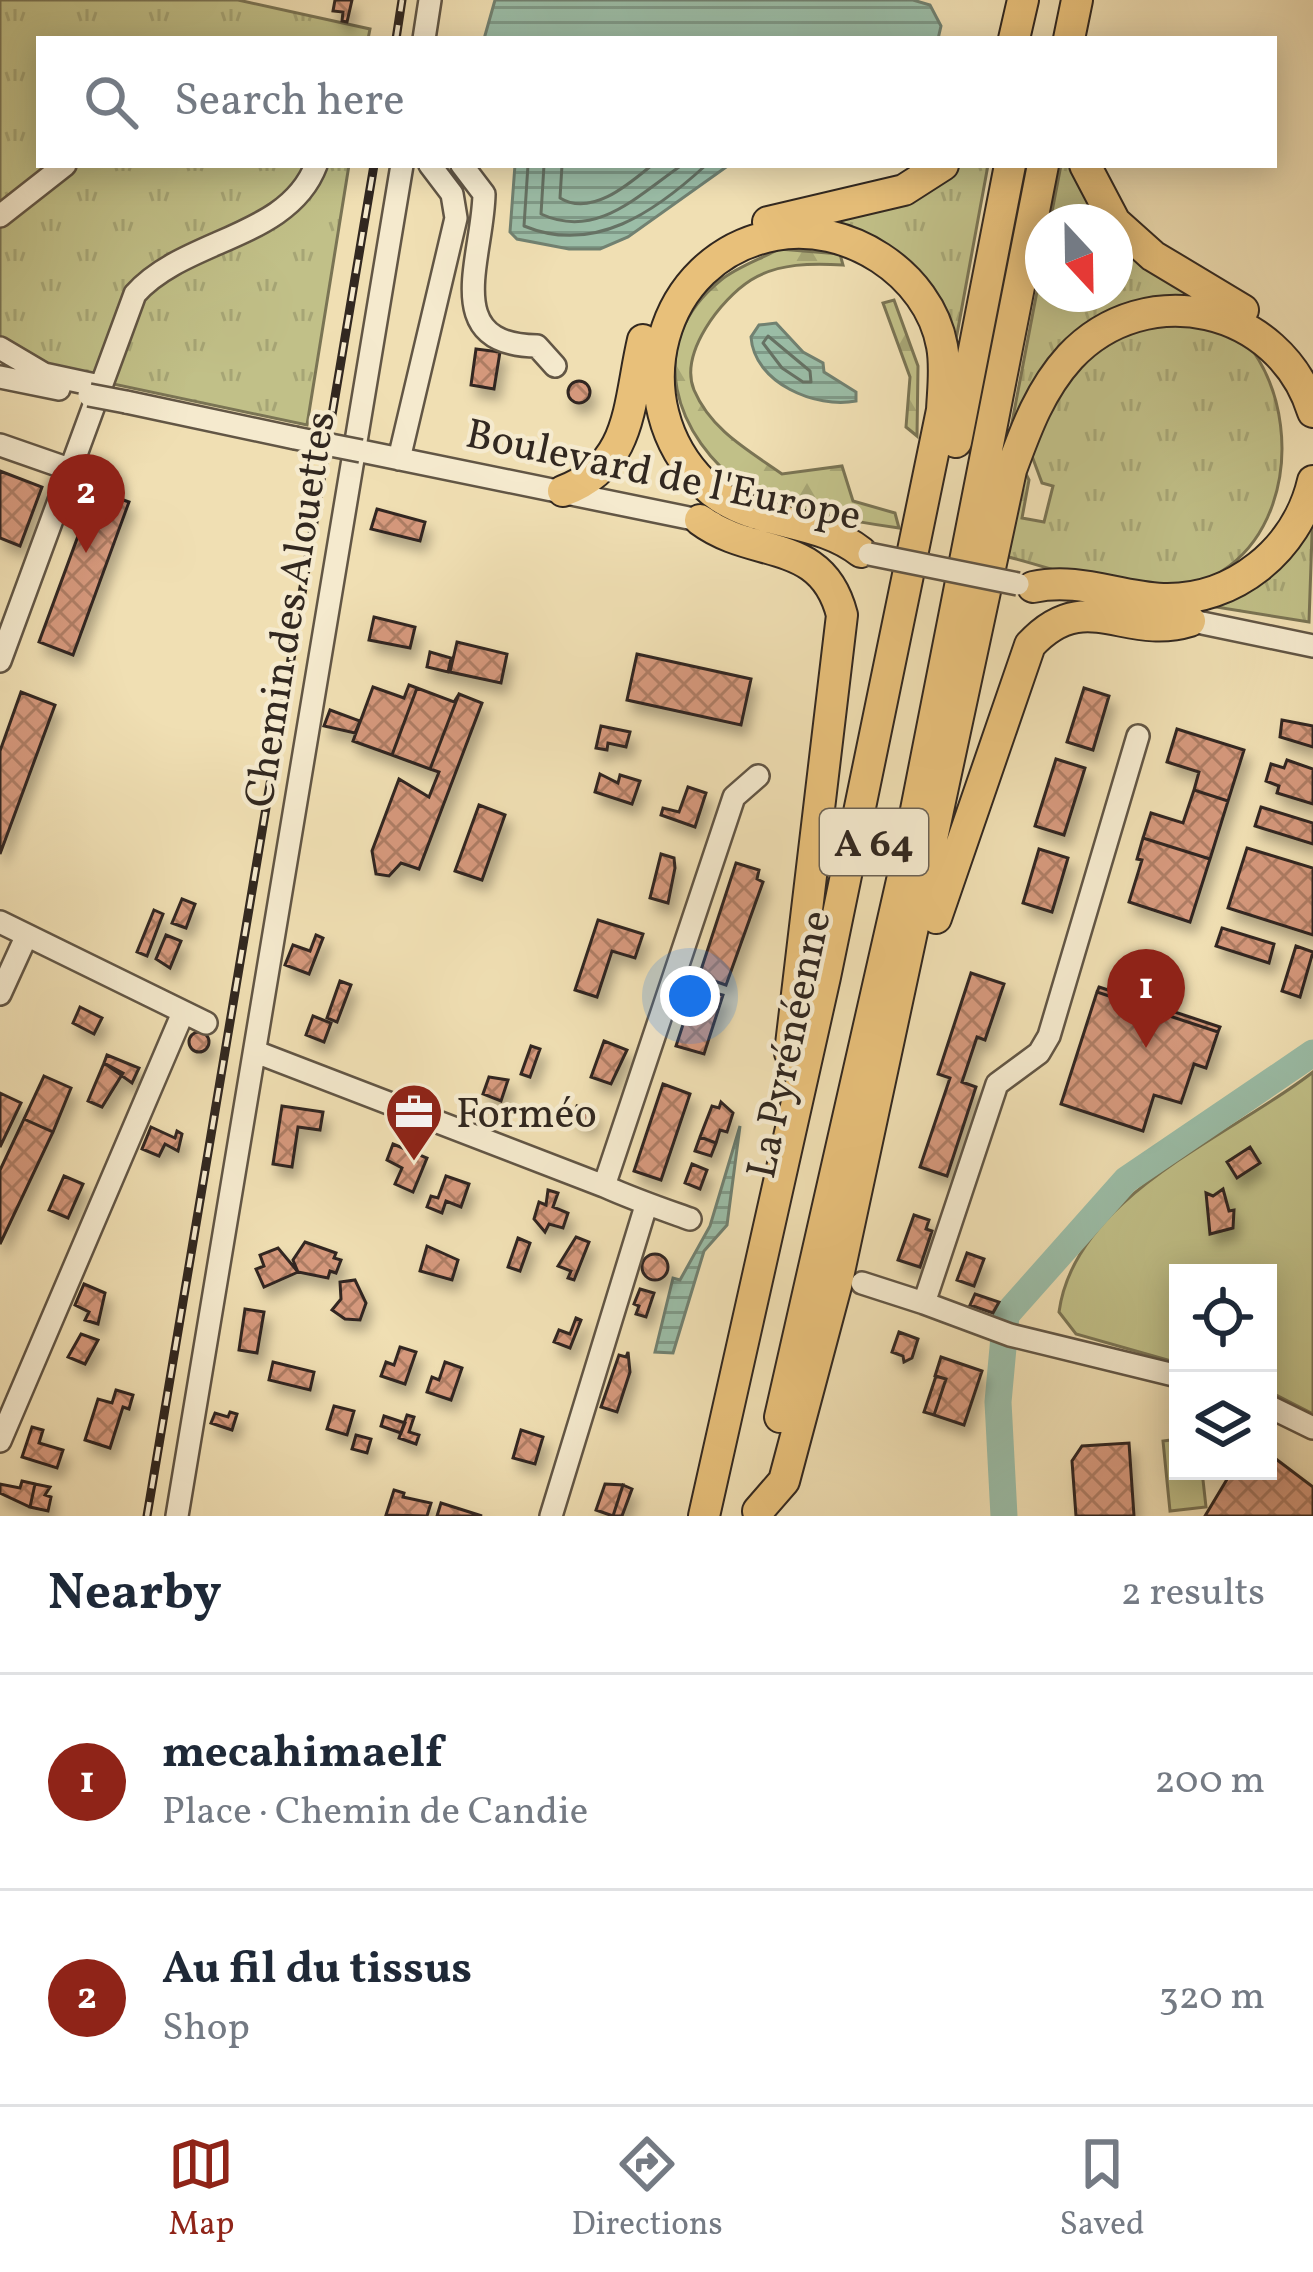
<!DOCTYPE html>
<meta charset="utf-8">
<style>
:root{--surface:#fff;--page:#f2f2f3;--text:#1f2937;--muted:#747a83;--line:#e0e1e3;--accent:#8f2418}
body{margin:0;font-family:Vollkorn,serif;background:var(--page);color:var(--text)}
.controls{position:absolute;right:36px;bottom:36px;display:grid;overflow:hidden;border-radius:0px;box-shadow:0 6px 30px #0003}
.controls button{width:108px;height:108px;display:grid;place-items:center;padding:0;border:0;border-bottom:3px solid var(--line);background:var(--surface);color:var(--text);font:60px sans-serif}
.compass{position:absolute;left:1025px;top:204px;width:108px;height:108px;border-radius:50%;background:var(--surface);box-shadow:0 6px 30px #0003;rotate:158deg}
.you{position:absolute;left:690px;top:996px;width:42px;height:42px;margin:-30px;border:9px solid #fff;border-radius:50%;background:#1a73e8;box-shadow:0 0 0 18px #1a73e833}
.badge{display:grid;place-items:center;width:78px;height:78px;border-radius:50%;background:var(--accent);color:#fff;font-size:39px;font-weight:700}
.pin{position:absolute;translate:-50% -99px;filter:drop-shadow(0 3px 6px #0008)}
.pin::after{content:'';position:absolute;top:63px;width:42px;height:36px;background:inherit;clip-path:polygon(0 0,100% 0,50% 100%)}
.list{margin:0;padding:0;list-style:none}
h2{display:flex;justify-content:space-between;align-items:center;height:156px;margin:0;padding:0 48px;font-size:51px}
h2 small{font-size:39px;font-weight:400;color:var(--muted)}
.list li{display:grid;grid-template-columns:78px 1fr auto;gap:36px;align-items:center;box-sizing:border-box;height:216px;padding:0 48px;border-top:3px solid var(--line)}
.list b{display:block;font-size:45px;white-space:nowrap}
.list p{margin:0;font-size:39px;white-space:nowrap;color:var(--muted)}
.list em{font-size:39px;font-style:normal;color:var(--muted)}
.icon{flex:none;width:66px;height:66px;fill:none;stroke:currentColor;stroke-width:2;stroke-linecap:round;stroke-linejoin:round}
.map{position:relative;flex:none;width:1313px;height:1516px;overflow:hidden}
.search{position:absolute;background:var(--surface);box-shadow:0 6px 30px #0003;left:36px;right:36px;top:36px;height:132px;display:flex;align-items:center;gap:30px;box-sizing:border-box;padding:0 42px;border-radius:0px;color:var(--muted);font-size:45px}
.sheet{height:588px;background:var(--surface)}
nav{display:flex;justify-content:space-around;align-items:center;box-sizing:border-box;height:168px;border-top:3px solid var(--line);background:var(--surface);font-size:33px;color:var(--muted)}
nav a{display:grid;justify-items:center;gap:6px}
nav .on{color:var(--accent)}
.map>svg:first-child{display:block}
.grass{fill:url(#grass-tufts);stroke:#7a7454;stroke-width:3}
.forest{fill:url(#forest-firs);stroke:#7a7454;stroke-width:3}
.park{fill:#c1c088;stroke:#7a7454;stroke-width:3}
.water{fill:url(#water-rules);stroke:#718171;stroke-width:3}
.lines{fill:none;stroke-linecap:round;stroke-linejoin:round}
.shore{stroke:#667264;stroke-width:3}
.river{stroke:#9bbda7;stroke-width:27}
.building{fill:url(#building-cross-hatch);stroke:#322820;stroke-width:3;filter:url(#shadow)}
.minor-casing{stroke:#625645;stroke-width:26}
.highway-casing{stroke:#322820;stroke-width:34}
.minor{stroke:#f5eace;stroke-width:21}
.highway{stroke:#e8c07a;stroke-width:30}
.rail-casing{stroke:#322820;stroke-width:9}
.rail{stroke:#f5eace;stroke-width:4.5;stroke-dasharray:14;stroke-linecap:butt}
.minor-bridge-casing{stroke:#625645;stroke-width:26;stroke-linecap:butt}
.minor-bridge{stroke:#f5eace;stroke-width:21}
.labels{text-anchor:middle;stroke-width:9;stroke-linejoin:round;paint-order:stroke}
.shield{fill:#f5eace;stroke:#6c6254;stroke-width:3}
.shield-label{font-size:39px;font-weight:bold;fill:#322820}
.street-label{font-size:42px;fill:#322820;stroke:#f5eace}
.poi-label{font-size:42px;fill:#322820;stroke:#f5eace;text-anchor:start}
</style>
<div class="map">
<svg width="1313" height="1516" viewBox="0 0 1313 1516">
<defs>
<pattern id="grass-tufts" width="24" height="20" patternUnits="userSpaceOnUse" patternTransform="scale(3)"><rect width="24" height="20" fill="#c1c088"/><path d="M3 7l-1-3M5 7V3M7 7l1-3M15 17l-1-3M17 17v-4M19 17l1-3" fill="none" stroke="#a6a575"/></pattern>
<pattern id="forest-firs" width="22" height="20" patternUnits="userSpaceOnUse" patternTransform="scale(3)"><rect width="22" height="20" fill="#c1c088"/><path d="M5 1l3.5 6h-7zM16 11l3.5 6h-7z" fill="#a6a575"/></pattern>
<pattern id="water-rules" width="6" height="5" patternUnits="userSpaceOnUse" patternTransform="scale(3)"><rect width="6" height="5" fill="#9bbda7"/><path d="M0 2.5h6" fill="none" stroke="#7f9a88"/></pattern>
<pattern id="building-cross-hatch" width="8" height="8" patternUnits="userSpaceOnUse" patternTransform="scale(3)"><rect width="8" height="8" fill="#d5987b"/><path d="M0 0l8 8M0 8l8-8" fill="none" stroke="#ad7c64"/></pattern>
<filter id="shadow"><feDropShadow dx="5.5" dy="10" stdDeviation="6" flood-color="#0004"/></filter>
</defs>
<rect width="100%" height="100%" fill="#f0dfb3"/>
<filter id="stains"><feTurbulence type="fractalNoise" baseFrequency=".00167" numOctaves="4"/><feColorMatrix values="0 0 0 0 .2 0 0 0 0 .09 0 0 0 0 .02 0 0 0 .5 -.17"/></filter>
<radialGradient id="worn" r=".72"><stop offset=".6" stop-color="#630" stop-opacity="0"/><stop offset="1" stop-color="#630" stop-opacity=".3"/></radialGradient>
<path class="grass" d="M 0,0 L 238,0 L 370,29 L 368,39 L 39,39 L 39,165 L 349,165 L 307,425 L 0,360 Z
M 956,165 L 988,165 L 951,367 L 912,279 L 781,226 Z
M 1061,165 L 1077,165 L 1105,222 L 1050,222 Z
M 1115,234 L 1215,301 L 1142,303 L 1010,433 L 1043,260 L 1043,294 L 1115,294 Z
M 1141,325 C 1164,325 1194,319 1215,325 C 1228,328 1242,343 1253,351 C 1313,438 1280,592 1151,590 C 1100,589 1046,565 1000,555 L 1023,468 L 1029,480 L 1022,518 L 1044,522 L 1053,486 L 1042,483 L 1029,448 L 1077,364 Z
M 1313,506 L 1309,622 L 1210,606 Z"/>
<path class="forest" d="M 779,249 L 840,254 L 843,265 C 813,263 778,263 751,280 C 721,299 679,353 694,390 C 711,430 748,450 782,474 L 842,466 L 853,501 L 895,513 L 899,528 C 863,523 775,509 747,489 C 674,438 642,343 721,280 C 737,267 761,259 779,249 Z
M 894,300 L 918,366 L 917,436 L 906,427 L 910,377 L 883,303 Z"/>
<path class="park" d="M 1313,1072 L 1313,1414 L 1268,1391 L 1268,1273 L 1178,1273 L 1178,1363 L 1076,1334 L 1059,1312 C 1075,1195 1230,1137 1313,1072 Z
M 1178,1439 L 1178,1471 L 1202,1471 L 1206,1507 L 1170,1511 L 1163,1441 Z"/>
<path class="water" d="M 495,0 L 913,0 L 930,5 L 941,26 L 938,39 L 484,39 Z
M 515,165 L 729,165 L 628,237 L 600,249 L 569,249 L 517,239 L 510,232 Z
M 776,323 L 803,352 L 823,363 L 824,372 L 856,392 L 856,401 C 816,409 754,383 751,337 L 759,325 Z
M 740,1126 L 727,1225 L 704,1251 L 673,1353 L 655,1352 L 673,1278 L 680,1280 L 710,1226 Z"/>
<g class="lines">
<path class="shore" d="M 528,165 L 524,226 C 594,255 655,212 706,165
M 544,165 L 541,214 C 597,240 638,195 682,165
M 562,165 L 560,198 C 591,217 628,185 652,165
M 768,336 L 810,371 L 811,382 L 803,382 L 782,368 L 763,343 Z"/>
<path class="river" d="M 1004,1516 L 998,1402 L 1006,1315 L 1126,1180 L 1313,1053"/>
</g>
<path class="building" d="M 335,0 L 352,0 L 347,22 L 342,21 L 343,12 L 333,11 Z
M 476,349 L 500,352 L 494,389 L 471,385 Z
M568 392a11 11 0 1 1 22 0a11 11 0 1 1-22 0Z
M 0,471 L 42,487 L 20,546 L 0,538 Z
M 95,490 L 129,502 L 73,655 L 39,642 Z
M 377,509 L 425,522 L 420,541 L 371,529 Z
M 374,617 L 415,627 L 410,648 L 369,640 Z
M 457,642 L 507,654 L 501,683 L 450,672 Z
M 430,652 L 451,658 L 448,672 L 427,667 Z
M 637,654 L 751,679 L 741,725 L 627,700 Z
M 409,685 L 417,688 L 392,755 L 353,741 L 373,687 L 404,698 Z
M 417,688 L 454,702 L 459,694 L 430,769 L 392,755 Z
M 1084,688 L 1109,696 L 1093,750 L 1067,742 Z
M 21,692 L 55,705 L 0,854 L 0,751 Z
M 459,694 L 482,703 L 419,869 L 401,863 L 389,876 L 376,874 L 372,851 L 399,779 L 429,797 L 439,772 L 430,769 Z
M 330,710 L 360,721 L 355,733 L 324,726 Z
M 1282,720 L 1313,726 L 1313,747 L 1280,737 Z
M 601,726 L 630,732 L 626,747 L 608,743 L 607,750 L 596,748 Z
M 1177,729 L 1244,750 L 1228,801 L 1194,790 L 1199,772 L 1167,762 Z
M 1056,759 L 1085,768 L 1064,835 L 1035,826 Z
M 1287,760 L 1313,769 L 1313,804 L 1277,793 L 1279,786 L 1266,781 L 1271,764 L 1284,768 Z
M 600,774 L 618,783 L 620,775 L 640,781 L 632,804 L 595,792 Z
M 688,787 L 706,793 L 695,827 L 661,815 L 663,808 L 679,812 Z
M 1194,790 L 1228,801 L 1210,859 L 1143,838 L 1151,813 L 1183,823 Z
M 479,805 L 505,815 L 482,880 L 455,871 Z
M 1261,807 L 1313,823 L 1313,844 L 1255,826 Z
M 1143,838 L 1210,859 L 1190,922 L 1129,902 L 1142,860 L 1137,859 Z
M 1247,848 L 1313,868 L 1313,935 L 1228,908 Z
M 1039,849 L 1068,858 L 1052,912 L 1023,903 Z
M 661,854 L 674,858 L 675,868 L 668,903 L 650,898 Z
M 736,863 L 759,870 L 757,879 L 763,882 L 726,985 L 699,976 Z
M 182,899 L 195,904 L 186,928 L 172,923 Z
M 154,910 L 163,914 L 147,956 L 137,952 Z
M 598,920 L 643,934 L 635,958 L 612,951 L 597,997 L 575,990 Z
M 1222,928 L 1274,944 L 1269,963 L 1216,946 Z
M 166,935 L 181,941 L 170,968 L 156,959 Z
M 316,935 L 323,938 L 309,974 L 285,965 L 293,945 L 310,951 Z
M 1296,946 L 1313,952 L 1300,997 L 1282,991 Z
M 971,973 L 1004,984 L 985,1040 L 977,1037 L 962,1082 L 976,1087 L 947,1176 L 920,1167 L 950,1078 L 938,1074 Z
M 340,981 L 351,985 L 337,1022 L 327,1018 Z
M 1099,987 L 1220,1027 L 1218,1032 L 1097,992 Z
M 695,988 L 723,995 L 704,1054 L 676,1046 Z
M 1097,992 L 1218,1032 L 1206,1068 L 1194,1064 L 1181,1103 L 1154,1095 L 1143,1131 L 1061,1104 Z
M 80,1007 L 102,1018 L 94,1034 L 73,1023 Z
M 313,1016 L 331,1023 L 324,1042 L 306,1035 Z
M189 1042a10 10 0 1 1 20 0a10 10 0 1 1-20 0Z
M 604,1041 L 627,1050 L 611,1084 L 591,1077 Z
M 531,1046 L 540,1049 L 530,1077 L 521,1074 Z
M 107,1055 L 139,1068 L 132,1083 L 104,1063 Z
M 104,1063 L 123,1073 L 102,1107 L 88,1101 Z
M 44,1076 L 71,1088 L 53,1132 L 24,1119 Z
M 489,1077 L 508,1080 L 501,1101 L 483,1094 Z
M 663,1084 L 690,1094 L 661,1180 L 634,1171 Z
M 0,1093 L 21,1103 L 0,1147 Z
M 721,1102 L 733,1113 L 727,1132 L 720,1130 L 716,1143 L 700,1137 L 712,1106 L 719,1108 Z
M 282,1106 L 323,1112 L 320,1130 L 298,1127 L 292,1167 L 273,1164 Z
M 577,1106 L 595,1113 L 590,1125 L 573,1118 Z
M 24,1119 L 53,1132 L 0,1244 L 0,1170 Z
M 151,1127 L 175,1138 L 177,1131 L 182,1134 L 178,1151 L 165,1144 L 159,1156 L 142,1149 Z
M 700,1137 L 716,1143 L 711,1156 L 695,1151 Z
M 393,1144 L 427,1158 L 413,1192 L 395,1184 L 402,1168 L 387,1160 Z
M 1250,1147 L 1260,1163 L 1237,1178 L 1227,1162 Z
M 692,1164 L 707,1170 L 700,1189 L 685,1183 Z
M 64,1176 L 83,1184 L 68,1218 L 49,1210 Z
M 446,1176 L 469,1184 L 461,1207 L 446,1201 L 442,1213 L 427,1207 L 431,1196 L 438,1198 Z
M 1223,1189 L 1229,1211 L 1234,1210 L 1233,1228 L 1210,1234 L 1206,1193 L 1213,1196 Z
M 548,1190 L 558,1193 L 553,1207 L 568,1213 L 563,1228 L 549,1224 L 545,1232 L 534,1219 L 539,1202 L 546,1205 Z
M 914,1215 L 929,1220 L 926,1229 L 932,1231 L 920,1267 L 898,1260 Z
M 576,1237 L 589,1242 L 574,1280 L 568,1278 L 571,1271 L 558,1266 Z
M 518,1238 L 530,1243 L 520,1271 L 508,1267 Z
M 305,1242 L 336,1253 L 334,1258 L 341,1260 L 336,1273 L 330,1271 L 328,1278 L 298,1272 L 293,1260 Z
M 427,1246 L 458,1260 L 452,1280 L 420,1271 Z
M 278,1248 L 298,1272 L 264,1287 L 256,1269 L 264,1266 L 260,1255 Z
M 967,1253 L 984,1259 L 974,1286 L 957,1280 Z
M642 1267a13 13 0 1 1 26 0a13 13 0 1 1-26 0Z
M 355,1280 L 366,1303 L 360,1320 L 345,1319 L 332,1310 L 341,1299 L 340,1282 Z
M 84,1284 L 105,1293 L 98,1324 L 85,1320 L 89,1312 L 75,1305 Z
M 640,1289 L 654,1293 L 646,1317 L 636,1314 L 639,1306 L 634,1304 Z
M 975,1294 L 999,1302 L 993,1313 L 970,1305 Z
M 245,1309 L 264,1312 L 257,1353 L 239,1350 Z
M 576,1318 L 581,1320 L 570,1348 L 554,1342 L 559,1330 L 570,1334 Z
M 899,1332 L 918,1339 L 912,1358 L 904,1362 L 903,1356 L 892,1352 Z
M 81,1334 L 98,1340 L 85,1364 L 68,1357 Z
M 400,1347 L 416,1352 L 405,1384 L 381,1376 L 386,1362 L 394,1365 Z
M 628,1352 L 630,1372 L 617,1412 L 601,1407 L 619,1355 L 626,1357 Z
M 941,1357 L 982,1371 L 964,1425 L 934,1415 L 946,1379 L 935,1376 Z
M 273,1362 L 314,1372 L 310,1390 L 269,1380 Z
M 445,1362 L 462,1368 L 451,1400 L 427,1392 L 432,1377 L 439,1380 Z
M 936,1376 L 946,1379 L 934,1415 L 924,1412 Z
M 116,1390 L 133,1395 L 129,1409 L 123,1407 L 110,1448 L 85,1440 L 98,1399 L 112,1403 Z
M 334,1406 L 354,1411 L 347,1435 L 327,1429 Z
M 230,1412 L 237,1414 L 232,1430 L 211,1423 L 215,1413 L 228,1417 Z
M 407,1415 L 414,1417 L 409,1432 L 419,1435 L 416,1444 L 399,1438 Z
M 384,1416 L 405,1423 L 401,1433 L 381,1426 Z
M 32,1427 L 43,1430 L 39,1443 L 63,1450 L 57,1468 L 22,1457 Z
M 521,1430 L 543,1437 L 535,1464 L 513,1458 Z
M 356,1435 L 371,1439 L 367,1453 L 352,1449 Z
M 1129,1443 L 1134,1516 L 1076,1516 L 1072,1461 L 1082,1446 Z
M 1268,1453 L 1313,1487 L 1313,1516 L 1205,1516 L 1232,1471 L 1268,1471 Z
M 22,1481 L 35,1484 L 30,1507 L 0,1493 L 0,1484 L 20,1488 Z
M 35,1484 L 50,1487 L 45,1495 L 51,1497 L 48,1511 L 30,1507 Z
M 605,1484 L 623,1485 L 613,1516 L 596,1510 Z
M 623,1485 L 632,1489 L 622,1516 L 613,1516 Z
M 394,1490 L 404,1493 L 403,1497 L 431,1503 L 427,1516 L 386,1515 Z
M 441,1503 L 482,1516 L 437,1516 Z"/>
<g class="lines">
<g class="minor-casing">
<path id="minor" d="M 424,39 L 430,0
M 462,165 L 484,194 C 483,258 439,345 537,346 L 555,366
M 0,216 L 65,165
M 0,348 L 44,374 L 95,385
M 0,377 L 59,389
M 126,402 L 295,438
M 0,445 L 69,469
M 361,451 L 713,523
M 399,459 L 456,218 L 452,194 L 430,165
M 1178,618 L 1313,646
M 0,661 L 135,294 C 185,238 288,239 316,165
M 1138,736 L 1049,1036 L 1039,1053 L 997,1084 L 924,1303 L 1010,1335 L 1178,1376
M 0,922 L 206,1023
M 0,994 L 26,937
M 256,1052 L 604,1186 C 635,1200 659,1208 690,1219
M 604,1186 L 734,797 L 758,776
M 862,1283 L 924,1303
M 1268,1406 L 1313,1428
M 0,1441 L 182,1015
M 177,1516 L 402,165
M 551,1516 L 645,1209"/>
</g>
<g class="highway-casing">
<path id="highway" d="M 1014,39 L 1023,0
M 1069,39 L 1077,0
M 1085,165 L 1115,222
M 768,222 L 904,190 L 943,165
M 1115,222 L 1153,256 L 1243,310
M 956,442 L 1010,165
M 563,491 C 633,465 628,404 643,340
M 700,520 C 754,560 822,536 842,615 L 790,1053
M 1033,587 C 1079,577 1117,597 1163,599 C 1234,601 1297,550 1313,481
M 936,918 L 1030,645 C 1085,585 1125,641 1190,621
M 780,1417 L 903,876 L 1043,165
M 758,1511 L 784,1481 L 836,1286 L 1011,470 C 1026,429 1040,390 1070,357 C 1146,276 1280,306 1313,412
M 704,1516 L 825,977 L 942,410 C 943,389 946,367 942,346 C 929,273 846,221 775,235 C 657,257 621,403 704,484 C 749,528 814,515 861,552"/>
</g>
<use href="#minor" class="minor"/>
<use href="#highway" class="highway"/>
<g class="rail-casing">
<path id="rail" d="M 396,39 L 402,0
M 147,1516 L 374,165"/>
</g>
<use href="#rail" class="rail"/>
<g class="minor-bridge-casing">
<path id="minor-bridge" d="M 89,395 L 126,402
M 295,438 L 361,451
M 869,554 L 1018,584"/>
</g>
<use href="#minor-bridge" class="minor-bridge"/>
</g>
<defs>
<g id="office-pin" transform="scale(3)"><path d="M0 17L-7.5 6A9.5 9.5 0 1 1 7.5 6Z" fill="#8f2418" stroke="#f5eace"/><path d="M-6-3h4V-5.5h4V-3h4V5H-6ZM-1-4.5V-3h2v-1.5ZM-6 0V1H6V0Z" fill="#fff"/></g>
</defs>
<g fill-rule="evenodd">
<use href="#office-pin" x="414" y="1112"/>
</g>
<g class="labels">
<rect class="shield" x="820" y="809" width="108" height="66" rx="9"/>
<g class="shield-label">
<text x="874" y="856">A 64</text>
</g>
<g class="street-label">
<text transform="translate(664 473) rotate(12)" y="15">Boulevard de l'Europe</text>
<text transform="translate(288 609) rotate(-81)" y="15">Chemin des Alouettes</text>
<text transform="translate(787 1044) rotate(-78)" y="15">La Pyrénéenne</text>
</g>
<g class="poi-label">
<text x="456" y="1127">Forméo</text>
</g>
</g>
<rect width="100%" height="100%" filter="url(#stains)"/>
<rect width="100%" height="100%" fill="url(#worn)"/>
</svg>
<div class="controls">
<button><svg class="icon" aria-label="locate" viewBox="0 0 24 24"><circle cx="12" cy="12" r="6"/><path d="M12 2v4M12 18v4M2 12h4M18 12h4"/></svg></button>
<button><svg class="icon" aria-label="layers" viewBox="0 0 24 24"><path d="M12 4l9 5-9 5-9-5zM3 14l9 5 9-5"/></svg></button>
</div>
<svg class="compass" viewBox="-18 -18 36 36"><path d="M0-13l5 13h-10z" fill="#e53935"/><path d="M0 13l5-13h-10z" fill="#747a83"/></svg>
<div class="you"></div>
<div class="pin badge" style="left:1146px;top:1048px">1</div>
<div class="pin badge" style="left:86px;top:553px">2</div>
<div class="search"><svg class="icon" aria-label="search" viewBox="0 0 24 24"><circle cx="10" cy="10" r="6"/><path d="M15 15l6 6"/></svg>Search here</div>
</div>
<section class="sheet">
<h2>Nearby<small>2 results</small></h2>
<ul class="list">
<li><span class="badge">1</span><div><b>mecahimaelf</b><p>Place · Chemin de Candie</p></div><em>200 m</em></li>
<li><span class="badge">2</span><div><b>Au fil du tissus</b><p>Shop</p></div><em>320 m</em></li>
</ul>
</section>
<nav>
<a class="on"><svg class="icon" aria-label="map" viewBox="0 0 24 24"><path d="M3 6l6-2 6 2 6-2v14l-6 2-6-2-6 2zM9 4v14M15 6v14"/></svg>Map</a>
<a><svg class="icon" aria-label="directions" viewBox="0 0 24 24"><path d="M12 3l9 9-9 9-9-9zM9 14v-3h6M13 9l2 2-2 2"/></svg>Directions</a>
<a><svg class="icon" aria-label="saved" viewBox="0 0 24 24"><path d="M7 4h10v16l-5-4-5 4z"/></svg>Saved</a>
</nav>
